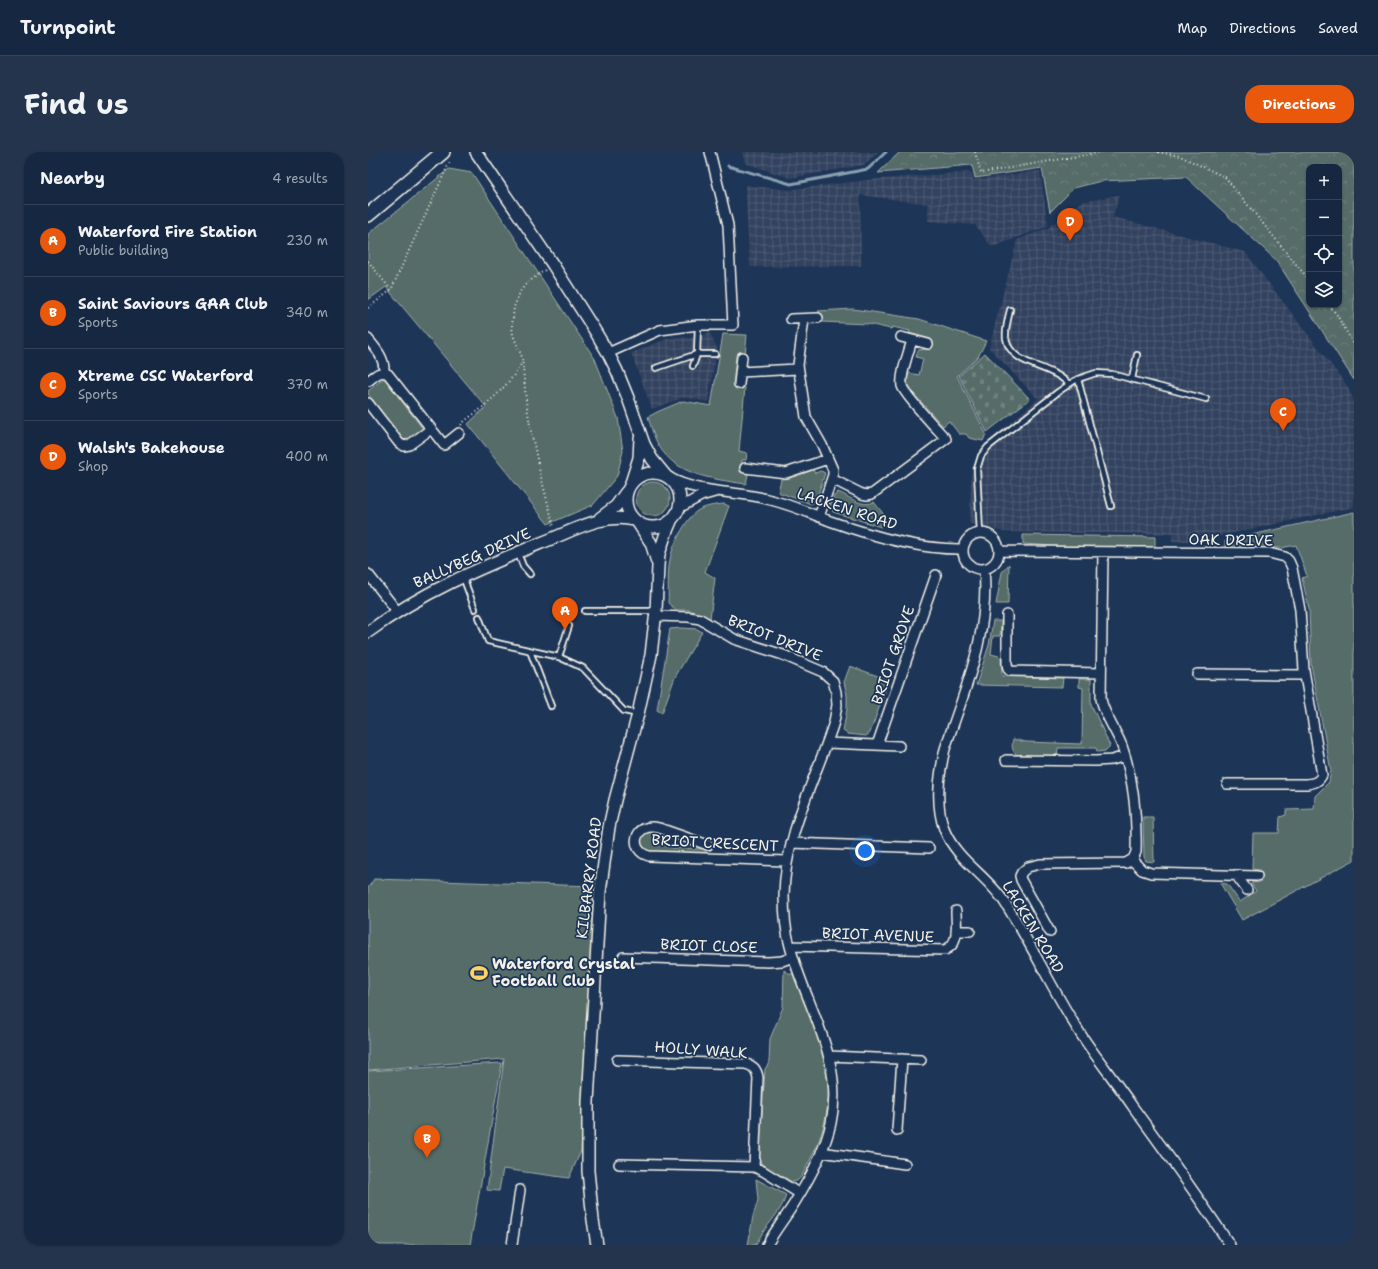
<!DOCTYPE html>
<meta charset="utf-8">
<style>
:root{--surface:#162841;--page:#23344c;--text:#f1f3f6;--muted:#9ea6b1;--line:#35445a;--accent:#ea580c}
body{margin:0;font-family:"Shantell Sans",sans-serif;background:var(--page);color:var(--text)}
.controls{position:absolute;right:12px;top:12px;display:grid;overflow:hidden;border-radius:8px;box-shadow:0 1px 3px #0004}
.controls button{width:36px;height:36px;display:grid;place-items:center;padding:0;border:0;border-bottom:1px solid var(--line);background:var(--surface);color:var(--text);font:20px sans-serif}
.you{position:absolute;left:497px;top:699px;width:14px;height:14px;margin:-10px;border:3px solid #fff;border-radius:50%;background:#1a73e8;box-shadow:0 0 0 6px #1a73e833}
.badge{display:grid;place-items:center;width:26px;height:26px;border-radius:50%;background:var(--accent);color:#fff;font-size:13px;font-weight:700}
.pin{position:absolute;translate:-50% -33px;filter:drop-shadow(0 1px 2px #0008)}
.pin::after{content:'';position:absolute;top:21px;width:14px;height:12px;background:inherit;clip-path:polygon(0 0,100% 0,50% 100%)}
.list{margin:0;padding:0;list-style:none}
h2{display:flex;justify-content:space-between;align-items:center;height:52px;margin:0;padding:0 16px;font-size:17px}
h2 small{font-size:13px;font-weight:400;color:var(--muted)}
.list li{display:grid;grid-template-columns:26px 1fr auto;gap:12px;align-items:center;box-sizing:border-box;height:72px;padding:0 16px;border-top:1px solid var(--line)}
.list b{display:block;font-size:15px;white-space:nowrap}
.list p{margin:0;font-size:13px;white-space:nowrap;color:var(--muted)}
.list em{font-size:13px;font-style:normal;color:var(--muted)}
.icon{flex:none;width:22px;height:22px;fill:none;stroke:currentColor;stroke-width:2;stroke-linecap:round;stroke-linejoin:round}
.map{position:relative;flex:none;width:986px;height:1093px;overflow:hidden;border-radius:16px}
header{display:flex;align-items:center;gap:24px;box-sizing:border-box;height:56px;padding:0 20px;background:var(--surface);border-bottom:1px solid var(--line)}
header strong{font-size:19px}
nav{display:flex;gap:22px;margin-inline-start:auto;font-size:14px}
.intro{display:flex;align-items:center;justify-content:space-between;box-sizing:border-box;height:96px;padding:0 24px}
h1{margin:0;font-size:28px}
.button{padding:10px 18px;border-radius:16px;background:var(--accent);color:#fff;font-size:14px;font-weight:700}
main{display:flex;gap:24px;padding:0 24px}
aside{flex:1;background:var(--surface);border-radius:16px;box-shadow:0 1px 3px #0004}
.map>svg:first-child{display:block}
.industrial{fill:url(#industrial-grid)}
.grass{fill:#556c68;stroke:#a4aea8}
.cemetery{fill:url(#cemetery-stones);stroke:#a4aea8}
.park{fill:url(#park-crowns);stroke:#a4aea8;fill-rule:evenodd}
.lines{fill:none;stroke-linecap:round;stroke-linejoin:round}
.stream{stroke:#8ba1b1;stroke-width:3}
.service-casing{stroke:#f4f1e8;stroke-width:8}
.minor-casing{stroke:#f4f1e8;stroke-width:12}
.tertiary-casing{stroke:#f4f1e8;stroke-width:14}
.secondary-casing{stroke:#f4f1e8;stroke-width:16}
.path{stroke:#f4f1e8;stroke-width:2;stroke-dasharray:1 3;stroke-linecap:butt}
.service{stroke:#1d3557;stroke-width:4.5}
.minor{stroke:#1d3557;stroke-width:9}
.tertiary{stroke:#1d3557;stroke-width:11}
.secondary{stroke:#1d3557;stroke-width:13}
.labels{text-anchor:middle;stroke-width:3.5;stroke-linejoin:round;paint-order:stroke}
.street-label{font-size:15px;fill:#f4f1e8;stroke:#1d3557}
.poi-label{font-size:15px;font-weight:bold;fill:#f4f1e8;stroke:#1d3557;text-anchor:start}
</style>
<header>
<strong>Turnpoint</strong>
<nav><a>Map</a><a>Directions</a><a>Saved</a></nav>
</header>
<div class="intro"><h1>Find us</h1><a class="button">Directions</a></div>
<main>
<aside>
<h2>Nearby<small>4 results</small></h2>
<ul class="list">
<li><span class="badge">A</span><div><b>Waterford Fire Station</b><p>Public building</p></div><em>230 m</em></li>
<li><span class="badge">B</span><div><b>Saint Saviours GAA Club</b><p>Sports</p></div><em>340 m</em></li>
<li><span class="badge">C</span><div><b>Xtreme CSC Waterford</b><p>Sports</p></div><em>370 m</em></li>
<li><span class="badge">D</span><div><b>Walsh's Bakehouse</b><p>Shop</p></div><em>400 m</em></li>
</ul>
</aside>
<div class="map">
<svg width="986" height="1093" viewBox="0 0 986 1093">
<defs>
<pattern id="industrial-grid" width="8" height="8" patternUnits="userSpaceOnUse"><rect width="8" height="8" fill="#32425e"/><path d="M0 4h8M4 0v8" fill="none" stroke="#505e75"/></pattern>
<pattern id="cemetery-stones" width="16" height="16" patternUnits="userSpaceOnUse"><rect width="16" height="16" fill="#556c68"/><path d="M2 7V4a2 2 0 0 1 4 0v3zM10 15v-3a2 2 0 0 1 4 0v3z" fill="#6e817e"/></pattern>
<pattern id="park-crowns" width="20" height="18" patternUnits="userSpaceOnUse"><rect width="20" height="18" fill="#556c68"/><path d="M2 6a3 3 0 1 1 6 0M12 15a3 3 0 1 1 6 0" fill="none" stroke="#6e817e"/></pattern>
</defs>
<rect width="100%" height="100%" fill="#1d3557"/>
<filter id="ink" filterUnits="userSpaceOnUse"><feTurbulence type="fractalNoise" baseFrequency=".025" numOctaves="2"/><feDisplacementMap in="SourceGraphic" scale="8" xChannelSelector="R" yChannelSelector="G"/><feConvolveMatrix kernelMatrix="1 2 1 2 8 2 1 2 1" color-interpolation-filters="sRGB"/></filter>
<g filter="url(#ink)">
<path class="industrial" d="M 374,0 L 510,0 L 496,13 L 422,26 L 377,11 Z
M 672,19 L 680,74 L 624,95 L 607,73 L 560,69 L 560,52 L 492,43 L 493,114 L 382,115 L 377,33 L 420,38 L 499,28 L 603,20 L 605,28 Z
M 751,43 L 745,65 L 877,100 L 980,235 L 986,249 L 986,355 L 832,388 L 804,390 L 804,382 L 636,380 L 601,371 L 604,316 L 619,291 L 670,247 L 621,196 L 649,88 L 680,76 L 713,50 Z
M 342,180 L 349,197 L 340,250 L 316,245 L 284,257 L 263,201 L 304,185 L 329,186 Z"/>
<path class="grass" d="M 81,17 L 104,21 L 227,207 L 250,266 L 255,299 L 249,324 L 225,353 L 180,372 L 100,272 L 118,255 L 18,135 L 0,148 L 0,82 Z
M 485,157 L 551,167 L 618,189 L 610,205 L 589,224 L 618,282 L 615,289 L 601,286 L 598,282 L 591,282 L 581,269 L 575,274 L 543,239 C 539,233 538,228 541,221 L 551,223 L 555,207 L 548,205 L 550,198 L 560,197 L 563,187 L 541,181 L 542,179 L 525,175 L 523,177 L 500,172 L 453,170 L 453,162 L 450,159 Z
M 355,182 L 379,183 L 377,203 L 368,203 L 365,233 L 377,235 L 371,299 L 379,301 L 378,308 L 374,308 L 372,320 L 380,322 L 378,332 C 346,327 309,324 291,294 C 286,286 283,275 280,265 L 289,260 L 315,249 L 343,254 Z
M 16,226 L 55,277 L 38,291 L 0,242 L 0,239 Z
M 445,318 L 447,321 L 453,319 L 457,321 L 448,349 L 443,352 L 410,340 L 413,327 L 422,326 Z
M268 347a17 17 0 1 1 34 0a17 17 0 1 1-34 0Z
M 470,340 C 481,344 493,356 506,350 L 517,364 L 513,375 L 465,360 L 462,354 L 466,344 Z
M 356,352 L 361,354 L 337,420 L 347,426 L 342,467 L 321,458 L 308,458 L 300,451 C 301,437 299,422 302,408 C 304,394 318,367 329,359 C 337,354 347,353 356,352 Z
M 986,360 L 986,708 L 874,768 L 852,731 L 859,732 L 872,750 L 888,739 L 883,731 L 892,730 L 892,718 L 884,717 L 885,681 L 911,681 L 912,665 L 918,663 L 918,658 L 946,657 L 947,644 L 961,630 L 963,619 L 943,512 L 941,457 L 934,426 L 939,424 L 928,393 L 913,396 L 857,396 L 857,389 Z
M 655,383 L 787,385 L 787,395 L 702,395 L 655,392 Z
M 641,412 L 640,452 L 628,452 L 634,420 Z
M 625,469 L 633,469 L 632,484 L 625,484 L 623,502 L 631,504 L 633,507 L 634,524 L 695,526 L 694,535 L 608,533 L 621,493 Z
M 314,476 L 329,477 L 334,480 L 307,525 L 294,561 L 289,558 L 302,477 Z
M 482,514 L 521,528 L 502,581 L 498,584 L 480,582 L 475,579 L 479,557 L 479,543 L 476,530 Z
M 711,527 L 723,527 L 723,552 L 742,594 L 737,599 L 729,600 L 728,596 L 690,596 L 689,605 L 649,603 C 643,598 644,594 645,587 L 658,590 L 714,592 L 715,536 L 711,535 Z
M 775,665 L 785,665 L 786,710 L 778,709 L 776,705 Z
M 283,679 L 296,683 L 294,689 L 305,696 L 337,697 L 338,700 L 336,702 L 279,699 C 269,692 272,681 283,679 Z
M 6,727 L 226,734 L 213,999 L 201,1026 L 135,1017 L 131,1039 L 119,1038 L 136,907 L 0,918 L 0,736 Z
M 416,818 L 422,822 L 425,822 C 441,862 468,920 458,963 C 454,986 444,1005 433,1025 L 429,1029 L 424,1030 L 394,1013 L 392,1009 L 391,1004 L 397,917 L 401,911 L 402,887 L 415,855 Z
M 134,911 L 102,1093 L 0,1093 L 0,919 Z
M 388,1027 L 418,1043 C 414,1061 395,1075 388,1093 L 380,1093 L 385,1064 L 390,1048 Z"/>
<path class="cemetery" d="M 617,201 L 662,247 L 619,280 L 591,224 Z"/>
<path class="park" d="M 532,0 L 986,0 L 986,228 L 908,108 L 818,25 L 733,29 L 706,36 L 682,60 L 674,16 L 607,26 L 604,13 L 510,21 ZM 941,15 L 971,15 L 971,153 L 941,153 Z"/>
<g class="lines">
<path class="stream" d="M 360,14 L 423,32 L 500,17 L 518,0"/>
<g class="service-casing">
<path id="service" d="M 642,158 C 640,167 637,177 638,186 C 641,208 667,212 683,220 C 690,223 696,227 701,232
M 325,214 L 329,202 L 330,173
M 288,216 L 329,202 L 347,202
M 710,227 L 743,354
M 764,227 L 769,203
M 612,382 L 609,317 L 613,304 L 620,295 L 690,240 L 706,229 L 716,225 L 728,221 L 744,222 L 838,247
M 150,401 L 155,414 L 162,422
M 95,425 L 107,457
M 217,459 L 288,459
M 111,465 L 120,489 L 191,505 L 215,516 L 256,559 L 270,562
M 162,499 L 183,554
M 191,505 L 201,474"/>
</g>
<g class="minor-casing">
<path id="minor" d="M 423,167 L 450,166
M 436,167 L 430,213 L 438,265 L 454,293 L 465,318 L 465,323 L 451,365
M 533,185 L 560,192
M 0,187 C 8,197 17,206 16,220
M 240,201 L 292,178 L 330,173 L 365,173 L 360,73 L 342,0
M 372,220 L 430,217
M 0,229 C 6,225 12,217 20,222 L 76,293 L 91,281
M 371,232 L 374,205
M 0,251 L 31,291 L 36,294 L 41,293 L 63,277
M 377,316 L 418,321 L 460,307
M 302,326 C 328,341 369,339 399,347 C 421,352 442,361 462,369 C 501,383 554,398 595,397
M 464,327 L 494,342 L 499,343 L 504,342 L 578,287 C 569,277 537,244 534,234 C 532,222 541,200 544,188
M 311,356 L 333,344 L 347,340
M595 399a18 18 0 1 1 36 0a18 18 0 1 1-36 0Z
M 631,399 L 901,401 L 917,405 L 921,409 L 924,416 L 932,458 L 936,518 L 954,623 C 951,630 946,631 939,632 L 859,632
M 616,417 C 622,481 597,537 577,597 C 571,623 567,651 576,677 C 588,708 620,724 637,751 C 664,793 685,839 712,881 C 729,907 748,930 765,955 C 798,1000 831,1046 862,1093
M 0,422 L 29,459
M 639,463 L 639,512 L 640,517 L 642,519 L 733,521
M 288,464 L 321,465 L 332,467 L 366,487 L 415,503 L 455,520 L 465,529 L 468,540 L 469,553 L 466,570 C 448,627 417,681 416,743 C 416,760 417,777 422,794 C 437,853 477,907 463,971 C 457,998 442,1026 427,1050 C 418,1065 407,1078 399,1093
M 829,522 L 937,523
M 459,591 L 531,594
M 509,593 L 568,423
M 638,608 L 728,609 L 744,608 L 757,604
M 423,691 L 561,696
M 340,693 L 291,676 C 266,669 260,699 281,704 L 419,709
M 764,708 L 774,718 L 783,721 L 889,724
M 868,723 L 879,738
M 588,779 L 602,779
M 682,780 L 653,728 L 652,724 L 654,720 L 660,715 L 672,712 L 758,711 L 765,707 L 768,700 C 769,665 766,628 754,594 C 748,578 736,563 733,547 L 735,400
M 422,794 L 577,798 C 592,792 588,773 588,759
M 255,805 L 400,810 L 414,809 L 425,805
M 461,904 L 553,908
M 249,908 L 377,912 C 385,913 389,918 390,926 L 386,1015 L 395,1019 L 432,1042
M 529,978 L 534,907
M 453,1000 L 537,1012
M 251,1012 L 386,1015
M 144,1093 L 152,1038"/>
</g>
<g class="tertiary-casing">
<path id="tertiary" d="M 108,0 L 185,113 L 227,179 L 240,201 L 249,219 L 260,246 L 276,292 L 284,307 L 298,324
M258 348a27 27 0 1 1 54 0a27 27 0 1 1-54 0Z
M 263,331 L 271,306 L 272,286
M 232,366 L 248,354 L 258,340
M 270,371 L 283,391 L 289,410
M 0,480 C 54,440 112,416 173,391 C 203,380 234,360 266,368
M 229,1093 L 225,1068 L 220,1019 L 220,950 L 232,740 L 241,675 L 247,648 L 270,562 L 283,503 L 288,459 L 290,414 L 291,402 L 298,381 L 304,367"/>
</g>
<g class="secondary-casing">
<path id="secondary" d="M 0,63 L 75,0"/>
</g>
<path class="path" d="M 607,0 L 613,21 L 734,0
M 790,0 L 812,4 L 857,25 L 941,128
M 0,109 L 23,138
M 177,118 L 159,131 L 153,138 L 146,155 L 144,174 L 145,183 L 154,205 L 158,249 L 163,279 L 172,321 L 186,375
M 961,153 L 969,163 L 986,193
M 0,156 L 23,138 L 82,9
M 93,273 C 98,267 105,263 110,259 C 125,247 146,227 154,210"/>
<use href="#service" class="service"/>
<use href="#minor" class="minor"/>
<use href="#tertiary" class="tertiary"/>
<use href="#secondary" class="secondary"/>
</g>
</g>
<defs>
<g id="stadium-bare" transform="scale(1.38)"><path d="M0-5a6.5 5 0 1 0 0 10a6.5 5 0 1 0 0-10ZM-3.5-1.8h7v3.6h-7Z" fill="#ffd166" stroke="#1d3557" stroke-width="2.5" paint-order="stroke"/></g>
</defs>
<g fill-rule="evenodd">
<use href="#stadium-bare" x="111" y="821"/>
</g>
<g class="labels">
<g class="street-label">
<text transform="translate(479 357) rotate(18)" y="5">LACKEN ROAD</text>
<text transform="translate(863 388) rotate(1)" y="5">OAK DRIVE</text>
<text transform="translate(104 406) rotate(-24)" y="5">BALLYBEG DRIVE</text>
<text transform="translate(407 486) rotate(22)" y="5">BRIOT DRIVE</text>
<text transform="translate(525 503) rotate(-71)" y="5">BRIOT GROVE</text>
<text transform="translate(347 691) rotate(3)" y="5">BRIOT CRESCENT</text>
<text transform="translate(221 726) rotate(-83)" y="5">KILBARRY ROAD</text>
<text transform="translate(665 775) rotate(59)" y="5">LACKEN ROAD</text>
<text transform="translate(510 783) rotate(2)" y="5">BRIOT AVENUE</text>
<text transform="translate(341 794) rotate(2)" y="5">BRIOT CLOSE</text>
<text transform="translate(333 898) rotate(4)" y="5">HOLLY WALK</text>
</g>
<g class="poi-label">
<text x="124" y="817">Waterford Crystal<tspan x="124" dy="17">Football Club</tspan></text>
</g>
</g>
</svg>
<div class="controls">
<button>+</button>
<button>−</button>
<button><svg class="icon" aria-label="locate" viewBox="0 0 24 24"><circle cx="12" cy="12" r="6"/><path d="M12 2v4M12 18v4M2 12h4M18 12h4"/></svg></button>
<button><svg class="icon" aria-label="layers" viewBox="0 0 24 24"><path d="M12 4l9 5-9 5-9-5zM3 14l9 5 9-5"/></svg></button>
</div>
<div class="you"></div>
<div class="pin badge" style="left:197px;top:478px">A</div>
<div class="pin badge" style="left:59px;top:1006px">B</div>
<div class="pin badge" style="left:915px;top:279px">C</div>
<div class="pin badge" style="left:702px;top:89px">D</div>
</div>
</main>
